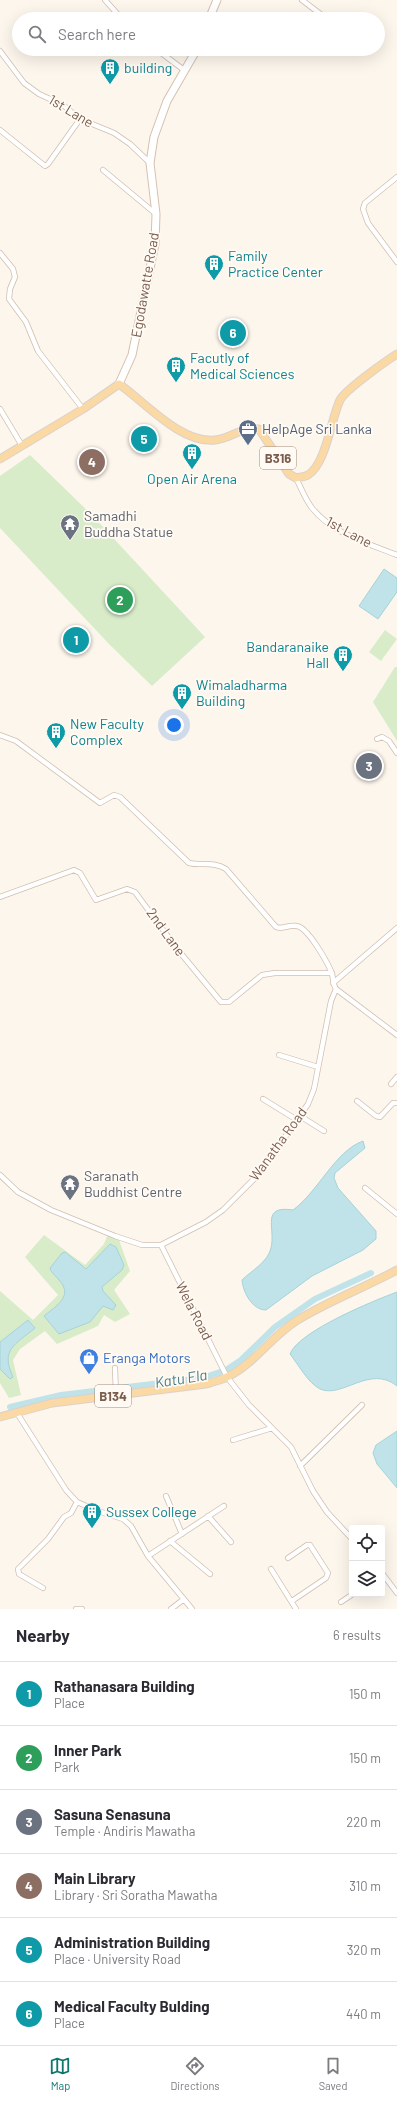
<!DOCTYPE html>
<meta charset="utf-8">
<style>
:root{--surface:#fff;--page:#f7f7f7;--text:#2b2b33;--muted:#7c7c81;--line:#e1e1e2;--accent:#0f766e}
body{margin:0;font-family:Barlow,sans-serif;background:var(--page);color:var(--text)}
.controls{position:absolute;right:12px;bottom:12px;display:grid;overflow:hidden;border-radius:4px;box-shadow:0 4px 16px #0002}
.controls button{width:36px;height:36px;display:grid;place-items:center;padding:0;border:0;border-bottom:1px solid var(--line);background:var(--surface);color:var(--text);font:20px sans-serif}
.you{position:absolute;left:174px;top:725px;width:14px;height:14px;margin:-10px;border:3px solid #fff;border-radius:50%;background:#1a73e8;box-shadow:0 0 0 6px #1a73e833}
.badge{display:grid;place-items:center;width:26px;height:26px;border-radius:50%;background:var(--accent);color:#fff;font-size:13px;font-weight:700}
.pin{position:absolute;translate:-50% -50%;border:2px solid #fff;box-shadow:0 1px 4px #0006}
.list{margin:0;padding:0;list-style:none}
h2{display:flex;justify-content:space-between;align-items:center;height:52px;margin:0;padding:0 16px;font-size:17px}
h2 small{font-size:13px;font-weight:400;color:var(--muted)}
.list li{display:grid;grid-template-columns:26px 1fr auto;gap:12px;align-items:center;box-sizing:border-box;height:64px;padding:0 16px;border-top:1px solid var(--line)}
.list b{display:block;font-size:15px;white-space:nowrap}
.list p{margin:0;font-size:13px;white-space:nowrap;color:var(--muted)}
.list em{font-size:13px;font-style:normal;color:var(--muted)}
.icon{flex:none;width:22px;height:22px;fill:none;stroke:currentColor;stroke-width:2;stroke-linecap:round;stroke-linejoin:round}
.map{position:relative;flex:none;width:397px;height:1609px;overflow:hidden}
.search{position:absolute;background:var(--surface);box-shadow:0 4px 16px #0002;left:12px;right:12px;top:12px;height:44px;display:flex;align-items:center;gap:10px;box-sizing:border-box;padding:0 14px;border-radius:22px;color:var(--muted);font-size:15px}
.sheet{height:436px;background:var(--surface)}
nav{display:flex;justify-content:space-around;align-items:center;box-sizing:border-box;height:56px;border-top:1px solid var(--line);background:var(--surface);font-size:11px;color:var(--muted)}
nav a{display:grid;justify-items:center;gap:2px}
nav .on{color:var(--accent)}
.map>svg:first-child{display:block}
.green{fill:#d8ecc9}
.water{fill:#bfe3e8;stroke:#a5d3da}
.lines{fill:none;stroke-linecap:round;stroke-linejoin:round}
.canal{stroke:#bfe3e8;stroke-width:6}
.street-casing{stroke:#d1beb0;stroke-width:6}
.secondary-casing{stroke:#d6c0b0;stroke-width:9}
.primary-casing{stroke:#dad1cd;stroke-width:9}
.street{stroke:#fff;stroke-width:4.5}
.secondary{stroke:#fff;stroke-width:7}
.primary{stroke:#fbd9a5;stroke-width:7}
.labels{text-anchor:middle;stroke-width:3.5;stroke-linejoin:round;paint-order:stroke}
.shield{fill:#fffaf3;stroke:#a28b7f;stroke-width:1}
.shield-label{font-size:13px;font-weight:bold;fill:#7a5c4d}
.culture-label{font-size:14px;fill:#0d838f;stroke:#fffaf3;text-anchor:start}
.street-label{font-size:14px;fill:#7a5c4d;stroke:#fffaf3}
.service-label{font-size:14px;fill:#4e5e75;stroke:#fffaf3;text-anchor:start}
.worship-label{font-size:14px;fill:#5b616d;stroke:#fffaf3;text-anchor:start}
.shop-label{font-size:14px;fill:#366cbe;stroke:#fffaf3;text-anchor:start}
.water-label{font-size:15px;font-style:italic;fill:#437c86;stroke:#fffaf3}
</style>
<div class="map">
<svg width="397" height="1609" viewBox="0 0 397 1609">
<rect width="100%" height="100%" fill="#fdf6ec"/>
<path class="green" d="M 30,455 L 92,515 L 205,637 L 152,686 L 109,644 L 0,528 L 0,476 Z
M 385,630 L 397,639 L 381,661 L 369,652 Z
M 395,667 L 397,667 L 397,741 L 373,702 Z
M 108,1234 L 118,1237 L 130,1271 L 114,1290 L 130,1314 L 115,1322 L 104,1315 L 98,1326 L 57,1344 L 45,1331 L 20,1349 L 13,1360 L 21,1395 L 9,1398 L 0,1383 L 0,1291 L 33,1320 L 58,1295 L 25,1257 L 44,1235 L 85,1265 L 104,1244 Z"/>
<path class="water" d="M 384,569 L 397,578 L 397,592 L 378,619 L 359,606 Z
M 363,1141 L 365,1148 L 335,1173 L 334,1178 L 338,1188 L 376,1231 L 376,1239 L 363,1250 L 312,1276 L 266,1310 C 252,1310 243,1292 242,1280 C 251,1271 268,1262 271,1248 C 276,1228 260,1205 293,1210 C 318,1192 335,1151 363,1141 Z
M 110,1244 L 116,1247 L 124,1265 L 122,1270 L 102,1287 L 103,1291 L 116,1305 L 113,1310 L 103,1306 L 90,1322 L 59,1334 L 44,1316 C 56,1306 74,1296 59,1280 C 56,1276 51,1273 50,1268 L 62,1253 L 65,1252 L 86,1269 Z
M 397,1292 L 397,1386 C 370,1364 342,1399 320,1389 C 308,1383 298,1364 290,1354 C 299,1331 373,1301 397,1292 Z
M 28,1320 L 35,1328 C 15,1345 0,1349 13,1377 L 10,1379 L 0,1369 L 0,1342 Z
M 397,1431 L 397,1488 L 377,1464 L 373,1453 L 376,1445 Z"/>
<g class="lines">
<path class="canal" d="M 10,1407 L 61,1395 L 202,1378 L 226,1370 L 241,1360 L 275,1327 L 315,1299 L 371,1273"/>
<g class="street-casing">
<path id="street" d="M 105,0 L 122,19
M 302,0 L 327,19
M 156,49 L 184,70
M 0,51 L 24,83 L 39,94 L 63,105 L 80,119 L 114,133 L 130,144 L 150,163
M 0,130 L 45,166 L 48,164 L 80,119
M 103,170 L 156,214
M 397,177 L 365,203 L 363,209 L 368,223 L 397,262
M 0,253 L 13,269 L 15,277 L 10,289 L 9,299 L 26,322 L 38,351 L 83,409
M 0,409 L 21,444
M 296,478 C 301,488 305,499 312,508 C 333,534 367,543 397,555
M 0,735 L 16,741 L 100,803 L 114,795 L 120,797 L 189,863 C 202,866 214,861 226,869 L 276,927 C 283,930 289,924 297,926 C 308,928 326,960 331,971 C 334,977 332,983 336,989 L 397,1035
M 377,739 L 382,737 L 389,741 L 397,753
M 0,897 L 74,870 L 80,873 L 96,900 L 127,889 L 135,892 L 178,950 L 221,1002 L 229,1002 L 262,975 L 275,973 L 332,973
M 333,983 L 397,928
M 279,1055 L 318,1067
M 391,1084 L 397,1077
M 263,1099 L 297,1120
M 357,1101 L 376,1116 L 380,1117 L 393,1103 L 397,1103
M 300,1116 L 324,1131
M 0,1175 L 18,1192 L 51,1210 L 115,1236 L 142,1245 L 161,1245 L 206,1222 L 223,1210 L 260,1173 L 308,1104 L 314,1089 L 331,1001 L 336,989
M 365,1188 L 397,1214
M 161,1245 L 227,1377 L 249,1405 L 291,1447 L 313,1491 L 327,1512 L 352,1539
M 115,1368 L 116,1395
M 17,1413 L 66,1490 L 77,1502 L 98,1511 L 123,1519 L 131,1526 L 148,1556 L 192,1609
M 233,1440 L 272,1428
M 300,1466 L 362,1405
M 166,1496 L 182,1534
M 208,1516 L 231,1542
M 170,1541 L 210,1574
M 148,1556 L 224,1506
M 288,1558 L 307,1545 L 310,1545 L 328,1573 L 326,1578 L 292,1601
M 271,1569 L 296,1609
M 382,1573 L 397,1593
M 43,1588 L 19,1574 L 18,1569 L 48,1539 L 64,1517 L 71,1513 L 77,1502
M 341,1602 L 353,1594
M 76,1609 L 82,1609
M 171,1609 L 184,1599"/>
</g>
<g class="secondary-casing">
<path id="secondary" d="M 209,19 L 217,0
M 119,384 L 132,355 L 155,244 L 156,214 L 150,163 L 154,137 L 167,101 L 197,49"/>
</g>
<g class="primary-casing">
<path id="primary" d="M 0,459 L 83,409 L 119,384 C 145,402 181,444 215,440 C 232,438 238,428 259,429 L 289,474 L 296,478 C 299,477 305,477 308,475 C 326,464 331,419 340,400 C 345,390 386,361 397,354
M 0,1417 L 52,1403 L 206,1384 C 213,1382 221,1380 227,1377 C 253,1365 271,1337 296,1321 C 328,1301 364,1288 397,1270"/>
</g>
<use href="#street" class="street"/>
<use href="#secondary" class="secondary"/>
<use href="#primary" class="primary"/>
</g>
<defs>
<g id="building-pin" transform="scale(1)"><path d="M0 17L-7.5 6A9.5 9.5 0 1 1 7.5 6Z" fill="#0f9aa8" stroke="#fffaf3"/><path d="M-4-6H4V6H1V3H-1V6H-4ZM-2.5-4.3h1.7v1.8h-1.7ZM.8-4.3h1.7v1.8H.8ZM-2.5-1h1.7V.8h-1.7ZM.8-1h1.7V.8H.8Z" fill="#fff"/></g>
<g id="office-pin" transform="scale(1)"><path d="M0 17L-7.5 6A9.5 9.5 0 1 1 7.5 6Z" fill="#5c6f8a" stroke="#fffaf3"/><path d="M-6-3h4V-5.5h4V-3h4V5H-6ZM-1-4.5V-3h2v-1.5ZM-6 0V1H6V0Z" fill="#fff"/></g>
<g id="temple-pin" transform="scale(1)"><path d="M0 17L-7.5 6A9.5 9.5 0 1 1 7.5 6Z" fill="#6b7280" stroke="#fffaf3"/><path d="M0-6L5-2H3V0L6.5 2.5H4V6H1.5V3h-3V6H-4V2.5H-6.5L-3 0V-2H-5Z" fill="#fff"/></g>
<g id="shop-pin" transform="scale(1)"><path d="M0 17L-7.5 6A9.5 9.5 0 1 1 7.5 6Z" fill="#3f7fe0" stroke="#fffaf3"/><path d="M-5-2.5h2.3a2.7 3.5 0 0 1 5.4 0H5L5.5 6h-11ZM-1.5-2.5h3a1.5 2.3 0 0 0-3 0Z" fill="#fff"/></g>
</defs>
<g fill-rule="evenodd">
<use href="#building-pin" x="110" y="68"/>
<use href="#building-pin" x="214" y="264"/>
<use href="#building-pin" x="176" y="366"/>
<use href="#office-pin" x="248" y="429"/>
<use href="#building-pin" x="192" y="453"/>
<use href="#temple-pin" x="70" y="524"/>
<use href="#building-pin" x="343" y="655"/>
<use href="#building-pin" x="182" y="693"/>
<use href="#building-pin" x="56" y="732"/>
<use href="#temple-pin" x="70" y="1184"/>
<use href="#shop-pin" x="89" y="1358"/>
<use href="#building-pin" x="92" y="1512"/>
</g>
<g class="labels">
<g class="shield">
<rect x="260" y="447" width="36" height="22" rx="3"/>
<rect x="95" y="1385" width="36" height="22" rx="3"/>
</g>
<g class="shield-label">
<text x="278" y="463">B316</text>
<text x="113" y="1401">B134</text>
</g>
<g class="culture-label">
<text x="124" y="73">building</text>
<text x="228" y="261">Family<tspan x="228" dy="16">Practice Center</tspan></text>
<text x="190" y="363">Facutly of<tspan x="190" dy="16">Medical Sciences</tspan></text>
<text x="192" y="484" text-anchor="middle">Open Air Arena</text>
<text x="329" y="652" text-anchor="end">Bandaranaike<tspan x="329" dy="16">Hall</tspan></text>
<text x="196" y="690">Wimaladharma<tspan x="196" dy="16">Building</tspan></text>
<text x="70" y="729">New Faculty<tspan x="70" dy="16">Complex</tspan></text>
<text x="106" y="1517">Sussex College</text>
</g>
<g class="street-label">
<text transform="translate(71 111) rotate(31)" y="5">1st Lane</text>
<text transform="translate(145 285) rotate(-80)" y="5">Egodawatte Road</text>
<text transform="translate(349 532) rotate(28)" y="5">1st Lane</text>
<text transform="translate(166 932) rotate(54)" y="5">2nd Lane</text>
<text transform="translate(278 1144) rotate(-54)" y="5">Wanatha Road</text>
<text transform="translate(194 1311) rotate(63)" y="5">Wela Road</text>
</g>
<g class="service-label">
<text x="262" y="434">HelpAge Sri Lanka</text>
</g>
<g class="worship-label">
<text x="84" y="521">Samadhi<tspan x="84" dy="16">Buddha Statue</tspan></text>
<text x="84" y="1181">Saranath<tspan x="84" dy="16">Buddhist Centre</tspan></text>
</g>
<g class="shop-label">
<text x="103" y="1363">Eranga Motors</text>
</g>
<g class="water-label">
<text transform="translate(181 1379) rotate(-9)" y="5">Katu Ela</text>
</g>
</g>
</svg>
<div class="controls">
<button><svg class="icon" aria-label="locate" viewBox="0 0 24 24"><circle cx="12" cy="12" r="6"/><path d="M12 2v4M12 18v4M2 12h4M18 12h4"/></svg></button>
<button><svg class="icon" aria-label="layers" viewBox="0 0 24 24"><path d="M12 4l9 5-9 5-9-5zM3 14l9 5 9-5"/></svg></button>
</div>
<div class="you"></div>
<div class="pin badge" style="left:76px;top:640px;background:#0f9aa8">1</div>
<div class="pin badge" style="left:120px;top:600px;background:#2e9e5b">2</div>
<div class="pin badge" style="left:369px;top:766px;background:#6b7280">3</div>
<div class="pin badge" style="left:92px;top:462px;background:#8d6e63">4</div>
<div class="pin badge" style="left:144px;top:439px;background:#0f9aa8">5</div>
<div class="pin badge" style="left:233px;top:333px;background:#0f9aa8">6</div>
<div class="search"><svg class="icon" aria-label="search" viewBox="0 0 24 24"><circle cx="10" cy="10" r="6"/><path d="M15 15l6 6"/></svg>Search here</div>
</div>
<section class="sheet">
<h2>Nearby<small>6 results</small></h2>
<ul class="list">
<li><span class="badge" style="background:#0f9aa8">1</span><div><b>Rathanasara Building</b><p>Place</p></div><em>150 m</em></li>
<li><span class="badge" style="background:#2e9e5b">2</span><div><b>Inner Park</b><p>Park</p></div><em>150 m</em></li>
<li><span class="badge" style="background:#6b7280">3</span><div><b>Sasuna Senasuna</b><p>Temple · Andiris Mawatha</p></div><em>220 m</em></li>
<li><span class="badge" style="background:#8d6e63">4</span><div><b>Main Library</b><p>Library · Sri Soratha Mawatha</p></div><em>310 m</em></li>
<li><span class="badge" style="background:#0f9aa8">5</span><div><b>Administration Building</b><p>Place · University Road</p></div><em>320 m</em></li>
<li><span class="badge" style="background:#0f9aa8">6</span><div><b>Medical Faculty Bulding</b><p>Place</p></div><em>440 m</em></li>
</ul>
</section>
<nav>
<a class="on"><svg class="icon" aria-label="map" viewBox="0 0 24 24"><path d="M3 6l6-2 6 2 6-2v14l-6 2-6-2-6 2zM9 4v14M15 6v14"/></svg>Map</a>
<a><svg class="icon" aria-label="directions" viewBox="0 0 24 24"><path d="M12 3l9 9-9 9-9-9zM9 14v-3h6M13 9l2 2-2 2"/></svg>Directions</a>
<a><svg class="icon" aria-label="saved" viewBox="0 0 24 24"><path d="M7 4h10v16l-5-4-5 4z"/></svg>Saved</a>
</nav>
